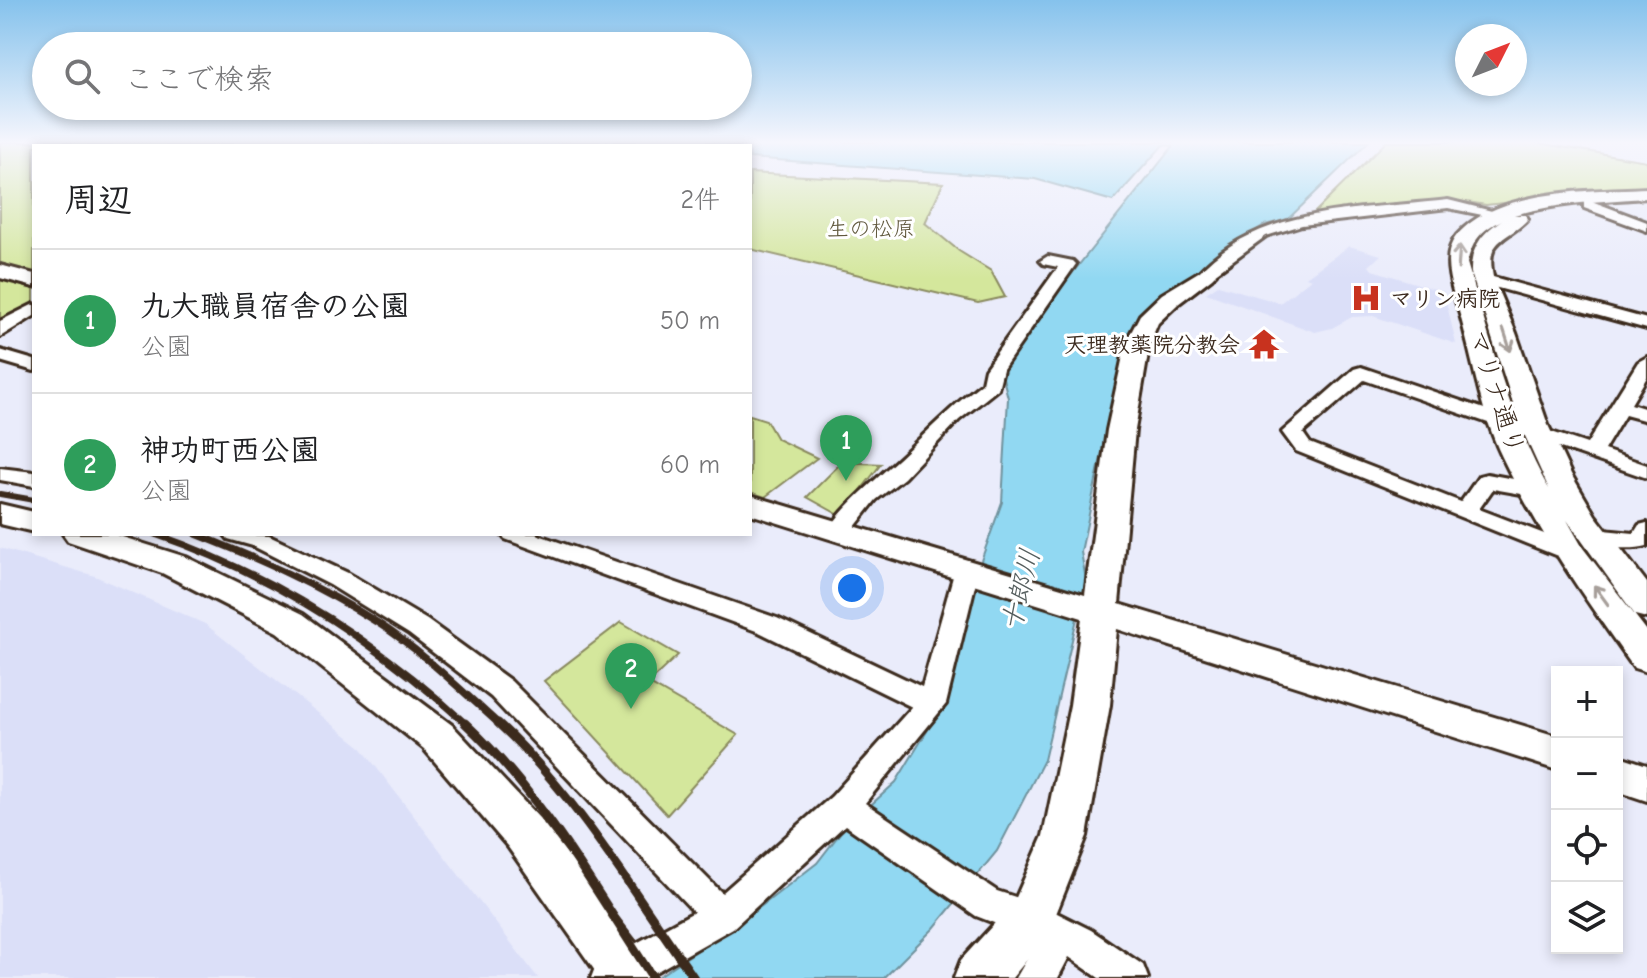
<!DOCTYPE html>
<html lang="ja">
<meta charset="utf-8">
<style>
:root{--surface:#fff;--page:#f2f2f2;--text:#202124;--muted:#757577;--line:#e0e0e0;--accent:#ea580c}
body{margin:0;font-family:"Comic Neue","Klee One",sans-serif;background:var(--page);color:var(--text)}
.controls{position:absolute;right:24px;bottom:24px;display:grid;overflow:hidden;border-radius:0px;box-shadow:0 4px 12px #0003}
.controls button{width:72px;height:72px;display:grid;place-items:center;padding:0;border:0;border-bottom:2px solid var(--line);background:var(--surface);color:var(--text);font:40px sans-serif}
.compass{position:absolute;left:1455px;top:24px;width:72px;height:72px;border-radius:50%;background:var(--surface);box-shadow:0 4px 12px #0003;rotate:48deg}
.you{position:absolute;left:852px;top:588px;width:28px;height:28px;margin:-20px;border:6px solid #fff;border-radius:50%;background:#1a73e8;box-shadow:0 0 0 12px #1a73e833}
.badge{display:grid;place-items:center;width:52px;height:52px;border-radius:50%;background:var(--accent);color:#fff;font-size:26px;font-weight:700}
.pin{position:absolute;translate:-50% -66px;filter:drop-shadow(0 2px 4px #0008)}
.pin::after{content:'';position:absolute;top:42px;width:28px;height:24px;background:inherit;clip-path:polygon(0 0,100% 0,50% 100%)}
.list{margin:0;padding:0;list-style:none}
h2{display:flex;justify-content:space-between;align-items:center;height:104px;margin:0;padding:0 32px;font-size:34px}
h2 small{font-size:26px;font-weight:400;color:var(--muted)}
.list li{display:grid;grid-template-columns:52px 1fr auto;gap:24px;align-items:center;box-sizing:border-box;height:144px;padding:0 32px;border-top:2px solid var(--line)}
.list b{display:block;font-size:30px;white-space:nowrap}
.list p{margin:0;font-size:26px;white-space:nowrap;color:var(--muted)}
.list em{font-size:26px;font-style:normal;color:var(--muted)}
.icon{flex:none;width:44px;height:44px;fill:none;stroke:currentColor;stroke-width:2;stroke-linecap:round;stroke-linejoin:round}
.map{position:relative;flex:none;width:1647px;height:978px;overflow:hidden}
.search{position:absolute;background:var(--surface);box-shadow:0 4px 12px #0003;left:32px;top:32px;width:720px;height:88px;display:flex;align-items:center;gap:20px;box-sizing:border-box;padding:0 28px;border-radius:44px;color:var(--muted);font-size:30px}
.panel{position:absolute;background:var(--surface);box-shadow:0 4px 12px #0003;left:32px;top:144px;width:720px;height:392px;border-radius:0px}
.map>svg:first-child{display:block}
.built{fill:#dbdff8}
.green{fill:#d4e79c;stroke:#88885d;stroke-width:2}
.water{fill:#91d8f2;stroke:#6f929d;stroke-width:2}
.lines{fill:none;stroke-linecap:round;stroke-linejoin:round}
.street-casing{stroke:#3b2a1e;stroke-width:6}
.secondary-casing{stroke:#3b2a1e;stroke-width:6}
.street{fill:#fff;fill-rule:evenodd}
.secondary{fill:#fff;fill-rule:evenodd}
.rail-far2{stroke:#3b2a1e;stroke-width:6}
.rail-far1{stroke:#3b2a1e;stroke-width:7}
.rail{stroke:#3b2a1e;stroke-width:9}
.oneway{stroke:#a79f9a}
.labels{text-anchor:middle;stroke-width:6;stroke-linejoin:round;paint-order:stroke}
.far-park-label{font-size:22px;fill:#61593e;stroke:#fff}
.far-poi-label{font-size:22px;font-weight:bold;fill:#3b2a1e;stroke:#fff;text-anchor:start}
.street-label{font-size:26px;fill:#3b2a1e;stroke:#fff}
.water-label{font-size:28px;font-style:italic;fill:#555e5e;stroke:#fff}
</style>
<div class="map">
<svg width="1647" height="978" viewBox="0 0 1647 978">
<rect width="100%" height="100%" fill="#eaecfb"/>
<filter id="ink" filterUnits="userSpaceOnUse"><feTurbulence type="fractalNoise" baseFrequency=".0125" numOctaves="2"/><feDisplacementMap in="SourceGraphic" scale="16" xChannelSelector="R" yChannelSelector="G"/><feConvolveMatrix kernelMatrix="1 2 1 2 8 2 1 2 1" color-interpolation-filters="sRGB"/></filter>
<g filter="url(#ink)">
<path class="built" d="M 1349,246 L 1381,255 L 1369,266 L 1372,270 L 1444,292 L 1456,344 L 1373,316 L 1352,317 L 1332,328 L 1315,332 L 1206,293 L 1218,285 L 1280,303 L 1311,279 L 1306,277 Z
M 0,548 L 95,576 L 205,624 L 360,746 L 538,978 L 0,978 Z"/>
<path class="green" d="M 0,142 L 202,142 L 255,146 L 34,146 L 34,302 L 0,323 Z
M 1386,142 L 1532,142 L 1647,161 L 1647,187 L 1486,205 C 1429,193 1368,209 1311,216 Z
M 750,173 L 943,183 L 925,223 L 959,251 L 991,271 L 1005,297 L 978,303 L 750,249 Z
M 750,415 L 766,420 L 777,439 L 817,458 L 765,497 L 750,492 Z
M 842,462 L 881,464 L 841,516 L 807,497 Z
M 621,622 L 678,655 L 648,683 L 738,735 L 667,815 L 544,681 Z"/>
<path class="water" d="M 365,142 L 1368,142 L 1287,220 L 1264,225 L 1155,301 L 1127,334 L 1081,552 L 1086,580 L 1044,760 L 997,851 L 934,928 L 884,978 L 656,978 L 746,918 L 817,863 L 841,832 L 896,782 L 951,692 L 968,597 L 1002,502 L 1008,398 L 1002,374 L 1044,309 L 1173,146 L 1163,145 L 1113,201 L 1035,179 L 750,158 L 750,146 L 423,146 Z"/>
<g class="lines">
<g class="street-casing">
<path id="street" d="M 1448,200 L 1504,214 L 1497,218 L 1448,208 L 1302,225 L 1266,236 L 1210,277 L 1205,279 L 1197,274 C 1259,205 1363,210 1448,200 Z
M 1584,202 L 1594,202 L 1647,222 L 1647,231 L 1584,208 Z
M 1048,256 L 1073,261 L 1076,264 L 1003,369 L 998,389 L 959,420 L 904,478 L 876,500 L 847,537 L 831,537 L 827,532 C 844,506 866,489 888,468 C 920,440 948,409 982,383 L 985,369 L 1058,267 L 1043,264 L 1040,261 Z
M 1482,274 L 1647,319 L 1647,329 L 1476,282 L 1474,279 Z
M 34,304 L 34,316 L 0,337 L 0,321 Z
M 0,350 L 34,360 L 34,371 L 0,361 Z
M 1647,357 L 1647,377 L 1631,404 L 1647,409 L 1647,421 L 1625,415 L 1604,450 L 1647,465 L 1647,478 L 1364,380 L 1303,433 L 1310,443 L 1461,502 L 1479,476 L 1487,474 L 1541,484 L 1544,489 L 1533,496 L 1493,489 L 1479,509 L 1578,547 L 1582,553 L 1578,559 L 1570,561 L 1296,451 L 1282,432 L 1354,369 L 1361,367 L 1587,444 L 1638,362 Z
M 0,468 L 34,472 L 34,486 L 0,480 Z
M 1647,523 L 1647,546 C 1629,551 1603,547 1585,542 L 1581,537 L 1585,532 L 1593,529 L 1634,533 L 1639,525 Z
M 224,534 L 269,536 L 348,573 L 427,620 L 511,681 L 722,893 L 832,796 L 912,707 L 759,632 L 505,539 L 501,534 L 536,534 L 777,618 L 922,687 L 954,573 L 957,567 L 966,565 L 975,567 L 978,573 L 946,704 L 865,803 L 997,891 L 1043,906 L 1091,930 L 1143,965 L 1148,978 L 1099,978 L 1069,957 L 1058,978 L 1016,978 L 1038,940 L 976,916 L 845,825 L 733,928 L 645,978 L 591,978 L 596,965 L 694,912 L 491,697 L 409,634 L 330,585 L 253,546 L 228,539 Z"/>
</g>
<g class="secondary-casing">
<path id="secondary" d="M 1647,188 L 1647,198 C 1602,201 1558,203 1514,215 L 1526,215 L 1528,219 C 1507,242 1483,237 1494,281 L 1516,333 L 1548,425 L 1571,474 L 1595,515 L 1647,583 L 1647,618 L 1635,615 L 1567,520 L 1583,548 L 1647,631 L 1647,672 L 1634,668 C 1586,600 1538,532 1502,457 C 1482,415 1474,367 1462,322 C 1456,297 1437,259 1457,235 C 1498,189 1589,191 1647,188 ZM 1502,220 C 1482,232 1470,249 1471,273 L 1520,425 L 1549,489 C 1509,419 1491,340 1467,263 C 1473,240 1481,230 1502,220 Z
M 0,265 L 34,274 L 34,287 L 0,278 Z
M 1205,268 L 1212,270 L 1216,274 L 1212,278 L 1178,304 L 1158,323 L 1150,342 L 1135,430 L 1119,604 L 1557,736 L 1557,770 L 1117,629 L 1110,705 L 1087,836 L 1048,934 L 1012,978 L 954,978 L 961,960 L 1014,902 L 1043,836 L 1070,705 L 1082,618 L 750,514 L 750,495 L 1085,595 L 1107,430 L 1126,342 L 1140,315 L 1162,294 Z
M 0,504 L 34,512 L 34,532 L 0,524 Z
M 63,534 L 113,534 L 186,557 L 303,614 L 452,725 L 540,819 L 641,950 L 648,968 L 644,978 L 600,978 L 508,847 L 424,749 L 277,632 L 162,573 L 68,541 Z
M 1617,755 L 1647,765 L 1647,801 L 1617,791 Z"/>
</g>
<use href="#street" class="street"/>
<use href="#secondary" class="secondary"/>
<path class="rail-far2" d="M 0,494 L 34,500"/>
<path class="rail-far1" d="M 155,534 C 274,575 375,640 467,725
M 196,534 C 259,559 320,586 378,623 C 422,651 461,690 500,725"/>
<path class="rail" d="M 465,723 C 543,796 595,890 653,978
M 498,723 C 576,795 633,892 694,978"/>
</g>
<defs><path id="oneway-shaft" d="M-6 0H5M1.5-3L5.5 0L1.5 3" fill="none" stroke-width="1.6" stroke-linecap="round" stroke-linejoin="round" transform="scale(2)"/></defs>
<g class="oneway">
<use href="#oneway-shaft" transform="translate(1459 257) rotate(-86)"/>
<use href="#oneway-shaft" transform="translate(1507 340) rotate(72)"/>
<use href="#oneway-shaft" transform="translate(1601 595) rotate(-126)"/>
</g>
</g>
<linearGradient id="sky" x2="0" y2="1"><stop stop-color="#85c2ec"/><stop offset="0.51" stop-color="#f6f6fd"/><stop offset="1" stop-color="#f6f6fd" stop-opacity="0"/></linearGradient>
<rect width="1647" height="279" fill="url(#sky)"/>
<defs>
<g id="hospital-bare" transform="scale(2.4)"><path d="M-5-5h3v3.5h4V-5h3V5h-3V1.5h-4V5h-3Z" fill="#c8321e" stroke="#fff" stroke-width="2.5" paint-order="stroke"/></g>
<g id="temple-bare" transform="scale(2.4)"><path d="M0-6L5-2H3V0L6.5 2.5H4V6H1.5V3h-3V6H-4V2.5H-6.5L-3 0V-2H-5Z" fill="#c8321e" stroke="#fff" stroke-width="2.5" paint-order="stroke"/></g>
</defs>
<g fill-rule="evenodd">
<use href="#hospital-bare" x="1366" y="298"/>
<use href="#temple-bare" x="1264" y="344"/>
</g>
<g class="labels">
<g class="far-park-label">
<text x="871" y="236">生の松原</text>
</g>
<g class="far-poi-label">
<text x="1390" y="306">マリン病院</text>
<text x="1240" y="352" text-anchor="end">天理教薬院分教会</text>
</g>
<g class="street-label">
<text transform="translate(1497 392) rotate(72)" y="9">マリナ通り</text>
</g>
<g class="water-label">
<text transform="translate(1020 590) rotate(-76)" y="10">十郎川</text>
</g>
</g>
</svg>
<div class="controls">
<button>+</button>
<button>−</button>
<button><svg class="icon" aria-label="locate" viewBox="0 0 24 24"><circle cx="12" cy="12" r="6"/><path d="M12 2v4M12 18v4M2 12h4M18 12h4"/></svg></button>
<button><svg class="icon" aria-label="layers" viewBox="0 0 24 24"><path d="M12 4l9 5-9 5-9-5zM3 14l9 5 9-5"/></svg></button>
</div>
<svg class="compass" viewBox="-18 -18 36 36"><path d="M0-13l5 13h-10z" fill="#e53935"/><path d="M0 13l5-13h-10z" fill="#757577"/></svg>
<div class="you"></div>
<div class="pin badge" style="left:846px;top:481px;background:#2e9e5b">1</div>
<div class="pin badge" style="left:631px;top:709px;background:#2e9e5b">2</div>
<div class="search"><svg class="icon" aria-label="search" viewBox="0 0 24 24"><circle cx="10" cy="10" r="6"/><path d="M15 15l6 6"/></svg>ここで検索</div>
<section class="panel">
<h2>周辺<small>2件</small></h2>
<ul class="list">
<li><span class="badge" style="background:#2e9e5b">1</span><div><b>九大職員宿舎の公園</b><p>公園</p></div><em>50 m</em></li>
<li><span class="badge" style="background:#2e9e5b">2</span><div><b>神功町西公園</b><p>公園</p></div><em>60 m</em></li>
</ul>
</section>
</div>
